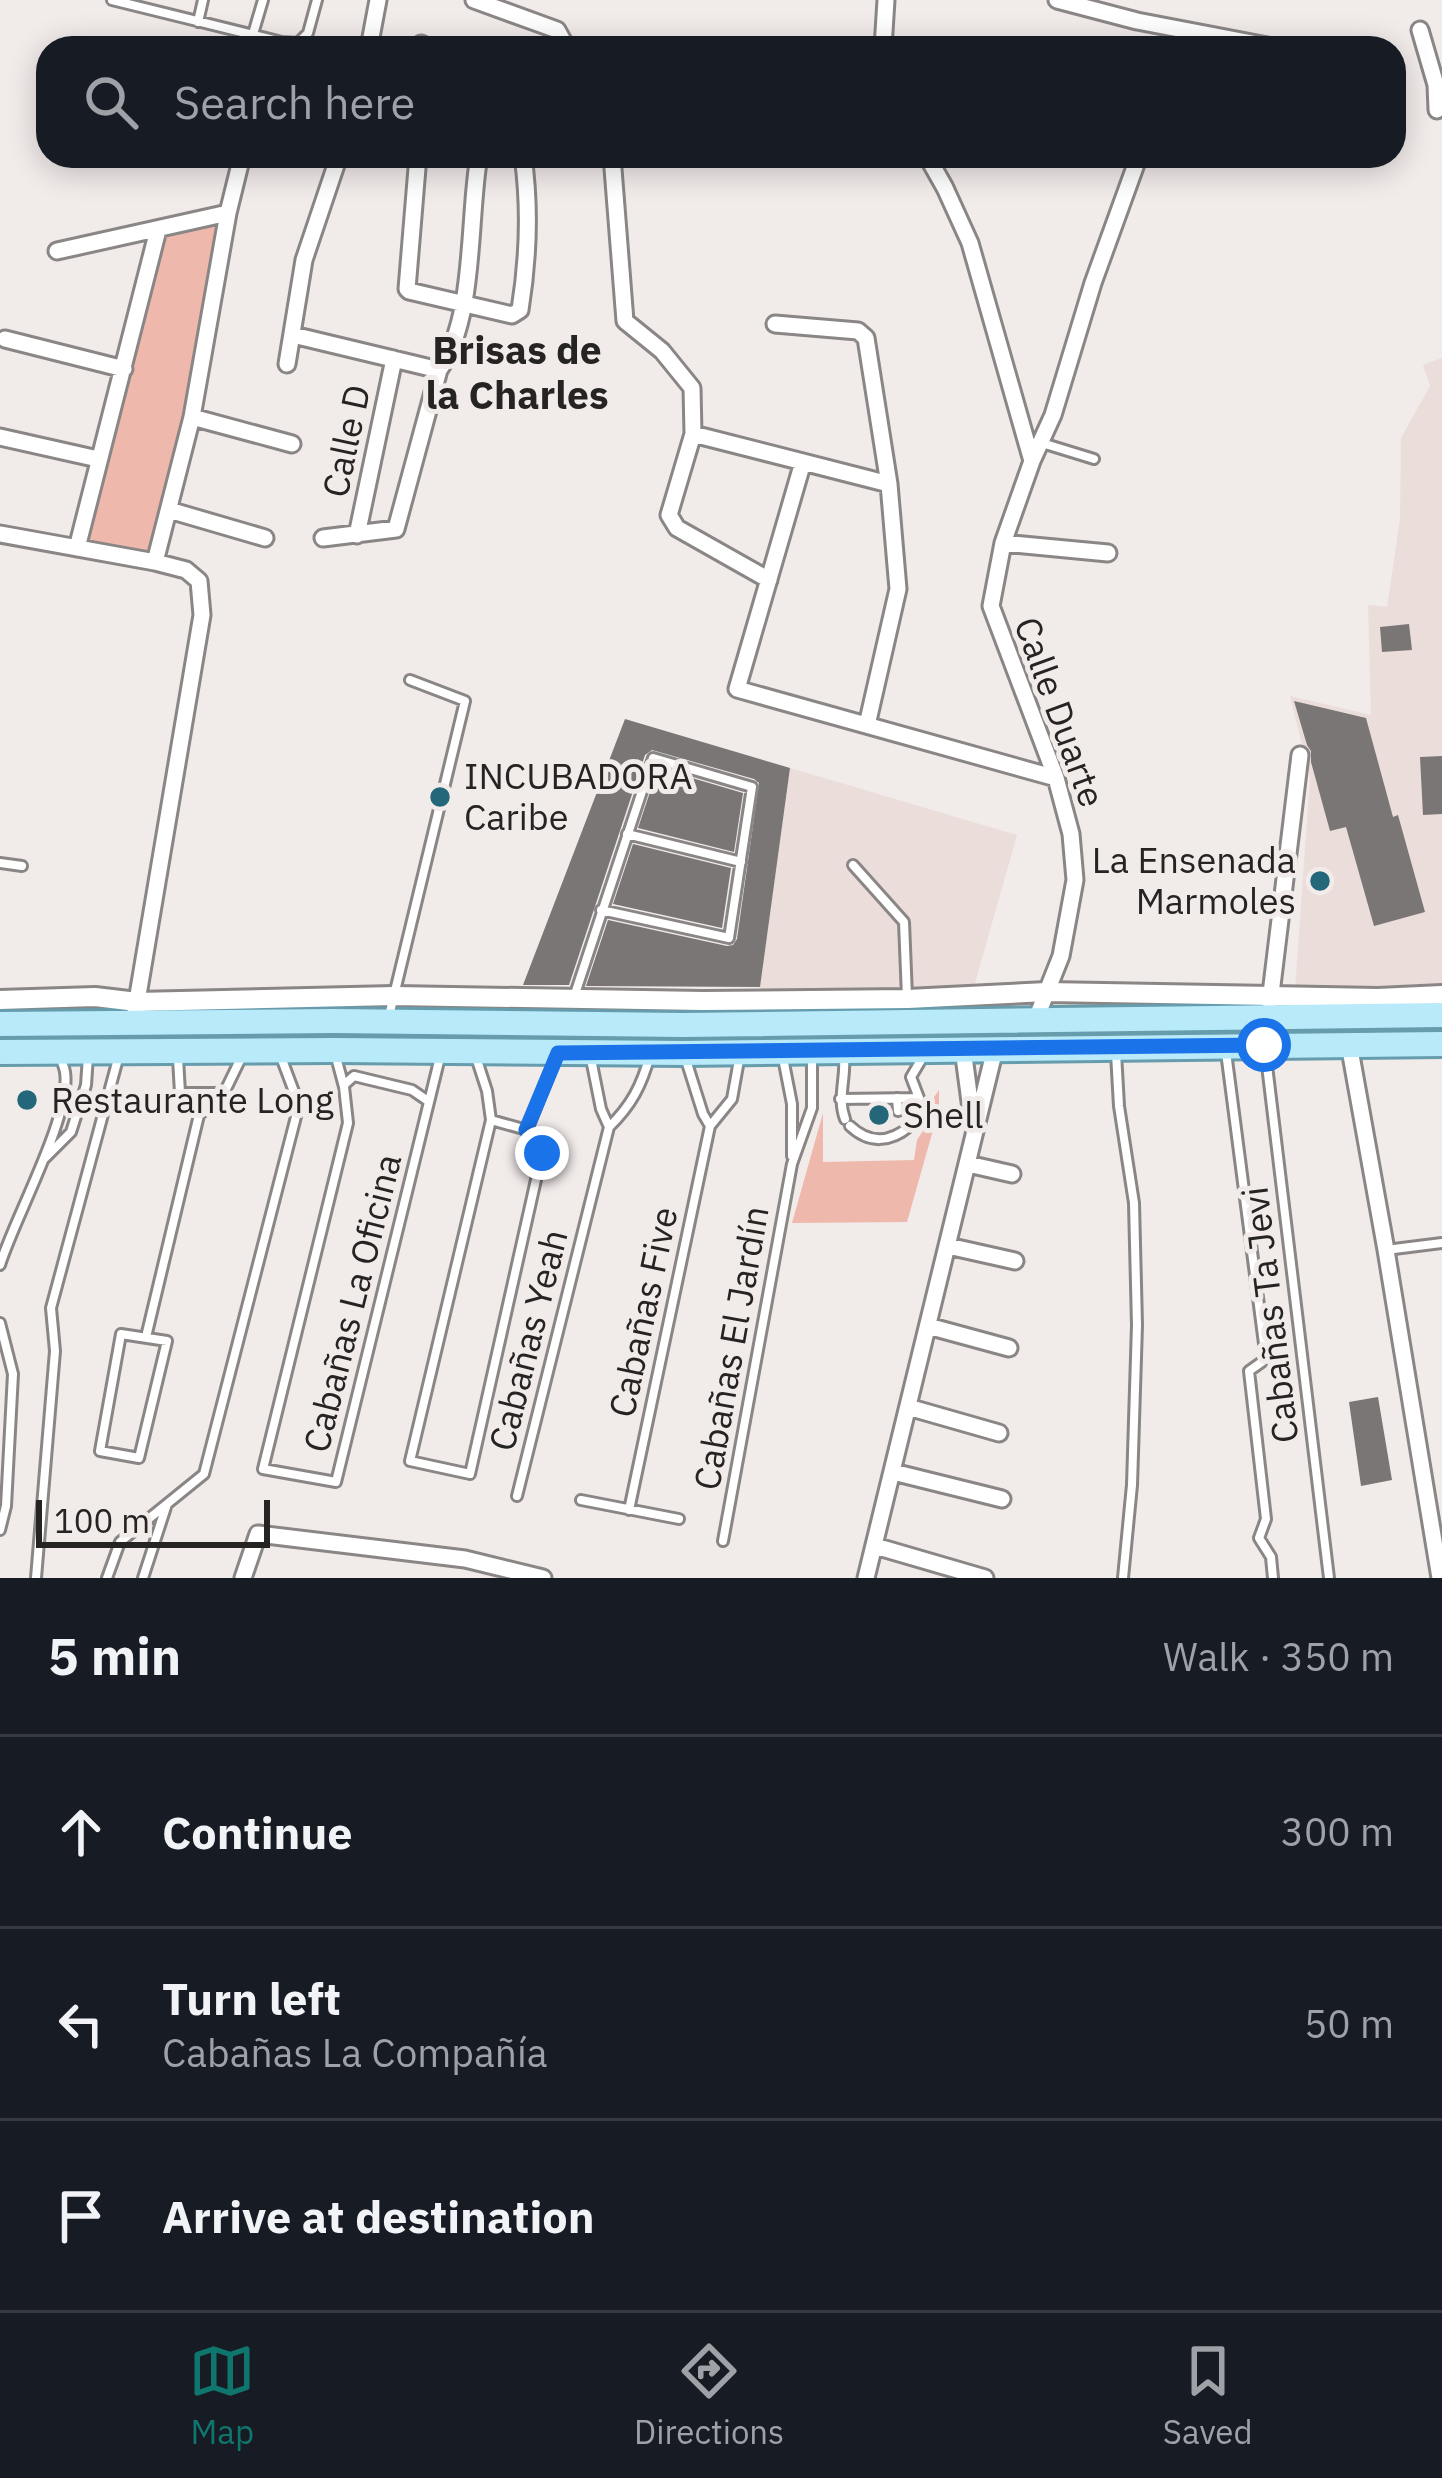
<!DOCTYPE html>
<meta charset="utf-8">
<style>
:root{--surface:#171b24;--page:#20242c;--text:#f1f3f6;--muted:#9ea1a6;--line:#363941;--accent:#0f766e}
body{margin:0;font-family:"IBM Plex Sans",sans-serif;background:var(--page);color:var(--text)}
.scale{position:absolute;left:36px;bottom:30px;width:234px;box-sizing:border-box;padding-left:12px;border:6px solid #262423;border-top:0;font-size:33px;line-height:42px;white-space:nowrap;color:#262423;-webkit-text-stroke:9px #f1ebea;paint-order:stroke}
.stop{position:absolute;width:36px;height:36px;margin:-27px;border:9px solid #1a73e8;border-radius:50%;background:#fff}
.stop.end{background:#1a73e8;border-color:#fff;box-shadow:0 3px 12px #0008}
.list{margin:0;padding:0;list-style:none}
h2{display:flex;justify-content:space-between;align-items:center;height:156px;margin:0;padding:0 48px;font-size:51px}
h2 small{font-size:39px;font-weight:400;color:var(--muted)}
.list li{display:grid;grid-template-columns:78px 1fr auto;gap:36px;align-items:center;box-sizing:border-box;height:192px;padding:0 48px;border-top:3px solid var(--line)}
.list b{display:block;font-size:45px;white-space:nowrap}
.list p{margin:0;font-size:39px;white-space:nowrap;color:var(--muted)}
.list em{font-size:39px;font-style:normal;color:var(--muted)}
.icon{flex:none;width:66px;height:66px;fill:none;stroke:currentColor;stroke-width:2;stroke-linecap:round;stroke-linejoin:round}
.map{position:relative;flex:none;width:1442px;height:1578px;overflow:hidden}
.search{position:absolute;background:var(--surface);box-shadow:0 6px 30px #0003;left:36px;right:36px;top:36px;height:132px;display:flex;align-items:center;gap:30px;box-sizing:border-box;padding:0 42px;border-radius:36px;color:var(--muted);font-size:45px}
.sheet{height:732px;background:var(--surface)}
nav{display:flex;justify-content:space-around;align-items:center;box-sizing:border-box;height:168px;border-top:3px solid var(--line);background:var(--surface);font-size:33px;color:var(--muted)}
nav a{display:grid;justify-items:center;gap:6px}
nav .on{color:var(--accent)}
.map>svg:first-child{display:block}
.built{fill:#ebddda}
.green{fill:#efb8ac}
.building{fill:#7a7675}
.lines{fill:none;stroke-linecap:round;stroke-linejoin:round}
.service-casing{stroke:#8a8685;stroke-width:14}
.minor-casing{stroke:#8a8685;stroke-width:21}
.tertiary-casing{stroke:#8a8685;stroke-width:24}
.primary-casing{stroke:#669cac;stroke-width:30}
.service{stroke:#fff;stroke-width:8}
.minor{stroke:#fff;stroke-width:15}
.tertiary{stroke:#fff;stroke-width:18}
.primary{stroke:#b8eafa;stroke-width:24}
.route{stroke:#1a73e8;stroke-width:15}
.poi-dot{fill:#25677a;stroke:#f1ebea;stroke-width:4.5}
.labels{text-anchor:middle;stroke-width:10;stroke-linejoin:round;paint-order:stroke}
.street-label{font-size:36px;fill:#262423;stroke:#f1ebea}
.poi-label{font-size:36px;fill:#262423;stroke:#f1ebea;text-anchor:start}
.neighbourhood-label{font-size:39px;font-weight:bold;fill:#262423;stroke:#f1ebea}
</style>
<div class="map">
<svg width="1442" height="1578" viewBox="0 0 1442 1578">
<rect width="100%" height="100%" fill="#f1ebea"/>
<path class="built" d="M 1442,358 L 1442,985 L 1295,990 L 1310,777 L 1290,696 L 1371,715 L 1368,605 L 1387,607 L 1400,520 L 1401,438 L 1430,386 L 1423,365 Z
M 790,768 L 1017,835 L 973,990 L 759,994 Z"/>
<path class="green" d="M 215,223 L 220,229 L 193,378 L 151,549 L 144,552 L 92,544 L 88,535 L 90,523 L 164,233 Z
M 939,1090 L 939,1109 L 907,1222 L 792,1223 L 823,1113 L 823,1162 L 914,1160 L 917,1140 L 933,1115 L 932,1100 Z"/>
<path class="building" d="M 1409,624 L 1412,650 L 1382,652 L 1380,627 Z
M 1294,701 L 1366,718 L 1393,817 L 1398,815 L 1425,912 L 1374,926 L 1346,827 L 1330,831 L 1311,762 L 1311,751 L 1307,745 Z
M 625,719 L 790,768 L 760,987 L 586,986 L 608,920 L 727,946 L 733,945 L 737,939 L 759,783 L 754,779 L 652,750 L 645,755 L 569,985 L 523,985 Z
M 1442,756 L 1442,814 L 1423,815 L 1420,757 Z
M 658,768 L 743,793 L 734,852 L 638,828 Z
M 633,844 L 731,868 L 722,928 L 613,904 Z
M 1378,1397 L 1392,1480 L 1361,1486 L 1349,1402 Z"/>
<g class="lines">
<g class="service-casing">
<path id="service" d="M 112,0 L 282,42 L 298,43 L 308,33 L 317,0
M 198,22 L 203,0
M 253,34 L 263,0
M 1042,443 L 1094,459
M 627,834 L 741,862
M 0,863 L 22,866
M 853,865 L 904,922 L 907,997
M 573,1000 L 653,758 L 752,787 L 729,938 L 601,910
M 389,1016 L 465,701 L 410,680
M 1265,1049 L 1329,1578
M 1226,1052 L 1266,1359 L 1249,1371 L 1266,1519 L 1259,1538 L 1271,1557 L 1273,1578
M 1116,1053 L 1119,1106 L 1134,1203 L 1137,1325 L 1132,1485 L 1123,1578
M 475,1054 L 487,1091 L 491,1120 L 410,1461 L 470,1474 L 542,1153 L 527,1130 L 556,1058
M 336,1057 L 344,1087 L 348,1123 L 263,1469 L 336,1482 L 441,1053
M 844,1057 C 846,1079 837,1098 845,1119
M 178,1058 L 180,1093 L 199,1115
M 783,1058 L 792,1104 L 792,1156
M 591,1059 L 601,1109 L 609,1127
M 686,1060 L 703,1114 L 710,1126
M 345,1084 L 354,1076 L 412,1090 L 428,1101
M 180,1093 L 222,1093
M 897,1098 L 898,1111
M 840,1099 L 919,1098
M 880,1099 L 881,1111
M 491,1120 L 527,1130
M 913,1121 L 919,1098 L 911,1077 L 924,1055
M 850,1126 C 869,1144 890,1143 910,1126
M 44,1159 L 71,1132 L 86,1085 L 88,1056
M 1386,1250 L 1442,1243
M 0,1265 C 14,1219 72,1115 65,1072 C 64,1066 61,1060 59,1054
M 0,1323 L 13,1374 L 6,1506 L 0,1530
M 121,1334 L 167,1341 L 139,1458 L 100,1451 Z
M 146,1337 L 199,1115 L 224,1093 L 243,1054
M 517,1496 L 609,1127 C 631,1106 642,1085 650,1055
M 581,1500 L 679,1519
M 629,1510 L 710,1126 L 732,1099 L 739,1060
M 723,1541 L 792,1164 L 812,1108 L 812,1054
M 36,1578 L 55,1351 L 51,1308 L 119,1055
M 107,1578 L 120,1542 L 204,1474 L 299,1105 L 281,1057
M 143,1578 L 167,1504"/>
</g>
<g class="minor-casing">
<path id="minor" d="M 474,0 L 557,30 L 567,48
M 1057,0 L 1137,21 L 1278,48
M 1420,30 L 1436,85 L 1437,110
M 421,44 L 429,48
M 369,48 L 378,0
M 883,48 L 886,0
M 418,156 L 407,289 L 409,291 L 512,315 L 520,310 C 528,260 530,206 523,156
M 612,156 L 625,321 L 662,351 L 692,388 L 693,434 L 669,515 L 677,528 L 769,580
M 927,156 L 945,188 L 970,243 L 1032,461 L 1003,543 L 991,606 L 1056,778 L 1071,834 L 1075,880 L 1061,956 L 1036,1019
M 57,251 L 228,213
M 775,324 L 858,331 L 866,338 L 889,484 L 898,589 L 867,725
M 293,335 L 439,370
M 5,339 L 124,369
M 287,364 L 304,260 L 339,156
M 192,417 L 292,444
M 693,434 L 889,484
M 0,437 L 98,459
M 1032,461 L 1053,415 L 1093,283 L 1139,156
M 803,462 L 737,689 L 1056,778
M 169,510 L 265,538
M 0,534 L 155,562 L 186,570 L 199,581 L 202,615 L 135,1013
M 357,535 L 394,359
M 323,538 L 396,529 L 439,370 C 476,319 468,218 479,156
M 1003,543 L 1108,553
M 77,548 L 158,230
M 155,562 L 192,417 L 228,213 L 242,156
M 1270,1002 L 1300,755
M 1349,1044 L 1386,1250 L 1440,1578
M 963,1049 L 973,1124
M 968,1164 L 1012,1174
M 948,1246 L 1015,1261
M 928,1326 L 1009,1348
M 908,1407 L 999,1433
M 893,1472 L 1002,1499
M 875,1546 L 985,1578
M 243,1578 L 258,1534 L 465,1559 L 543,1578
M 866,1578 L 995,1049"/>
</g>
<g class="tertiary-casing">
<path id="tertiary" d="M 0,1000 L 95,997 L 137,1002 L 394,996 L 703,1001 L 908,999 L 1047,992 L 1378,998 L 1442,995"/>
</g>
<g class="primary-casing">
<path id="primary" d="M 0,1024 L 333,1021 L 683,1025 L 1442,1015
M 0,1052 L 334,1050 L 684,1053 L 1442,1044"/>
</g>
<use href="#service" class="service"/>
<use href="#minor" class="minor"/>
<use href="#tertiary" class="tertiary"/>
<use href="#primary" class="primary"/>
</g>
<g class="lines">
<path class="route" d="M 542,1153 L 526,1130 L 558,1053 L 1264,1045"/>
</g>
<g class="poi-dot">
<circle cx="440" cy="797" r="12"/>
<circle cx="1320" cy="881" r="12"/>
<circle cx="27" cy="1100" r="12"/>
<circle cx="879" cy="1115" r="12"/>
</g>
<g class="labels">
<g class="street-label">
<text transform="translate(346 441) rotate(-78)" y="13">Calle D</text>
<text transform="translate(1060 712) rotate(70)" y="13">Calle Duarte</text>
<text transform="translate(352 1303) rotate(-76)" y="13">Cabañas La Oficina</text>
<text transform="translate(643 1312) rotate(-78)" y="13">Cabañas Five</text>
<text transform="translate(1270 1315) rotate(-97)" y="13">Cabañas Ta Jevi</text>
<text transform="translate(528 1340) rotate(-76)" y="13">Cabañas Yeah</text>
<text transform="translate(731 1348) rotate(-80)" y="13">Cabañas El Jardín</text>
</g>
<g class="poi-label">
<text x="464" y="789">INCUBADORA<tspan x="464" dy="41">Caribe</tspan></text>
<text x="1296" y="873" text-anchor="end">La Ensenada<tspan x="1296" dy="41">Marmoles</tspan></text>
<text x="51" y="1113">Restaurante Long</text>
<text x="903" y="1128">Shell</text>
</g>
<g class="neighbourhood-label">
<text x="517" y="364">Brisas de<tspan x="517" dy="45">la Charles</tspan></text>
</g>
</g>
</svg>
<div class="scale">100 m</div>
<div class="stop" style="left:1264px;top:1045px"></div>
<div class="stop end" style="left:542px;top:1153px"></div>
<div class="search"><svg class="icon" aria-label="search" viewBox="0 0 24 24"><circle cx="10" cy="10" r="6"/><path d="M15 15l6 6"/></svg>Search here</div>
</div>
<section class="sheet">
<h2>5 min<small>Walk · 350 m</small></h2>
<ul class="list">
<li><svg class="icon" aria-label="ahead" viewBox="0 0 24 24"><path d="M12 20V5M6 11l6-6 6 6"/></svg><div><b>Continue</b></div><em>300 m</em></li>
<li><svg class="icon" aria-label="left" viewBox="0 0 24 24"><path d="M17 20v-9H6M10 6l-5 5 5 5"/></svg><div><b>Turn left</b><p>Cabañas La Compañía</p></div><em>50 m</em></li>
<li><svg class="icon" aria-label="arrive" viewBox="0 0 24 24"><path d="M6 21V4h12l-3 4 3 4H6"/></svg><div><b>Arrive at destination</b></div></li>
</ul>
</section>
<nav>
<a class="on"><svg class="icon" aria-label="map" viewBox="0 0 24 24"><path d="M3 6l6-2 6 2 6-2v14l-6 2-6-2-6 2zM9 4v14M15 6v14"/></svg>Map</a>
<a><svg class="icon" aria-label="directions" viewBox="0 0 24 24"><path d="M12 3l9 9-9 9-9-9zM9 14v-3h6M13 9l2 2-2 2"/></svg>Directions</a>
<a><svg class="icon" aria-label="saved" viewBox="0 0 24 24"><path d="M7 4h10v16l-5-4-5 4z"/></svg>Saved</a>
</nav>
